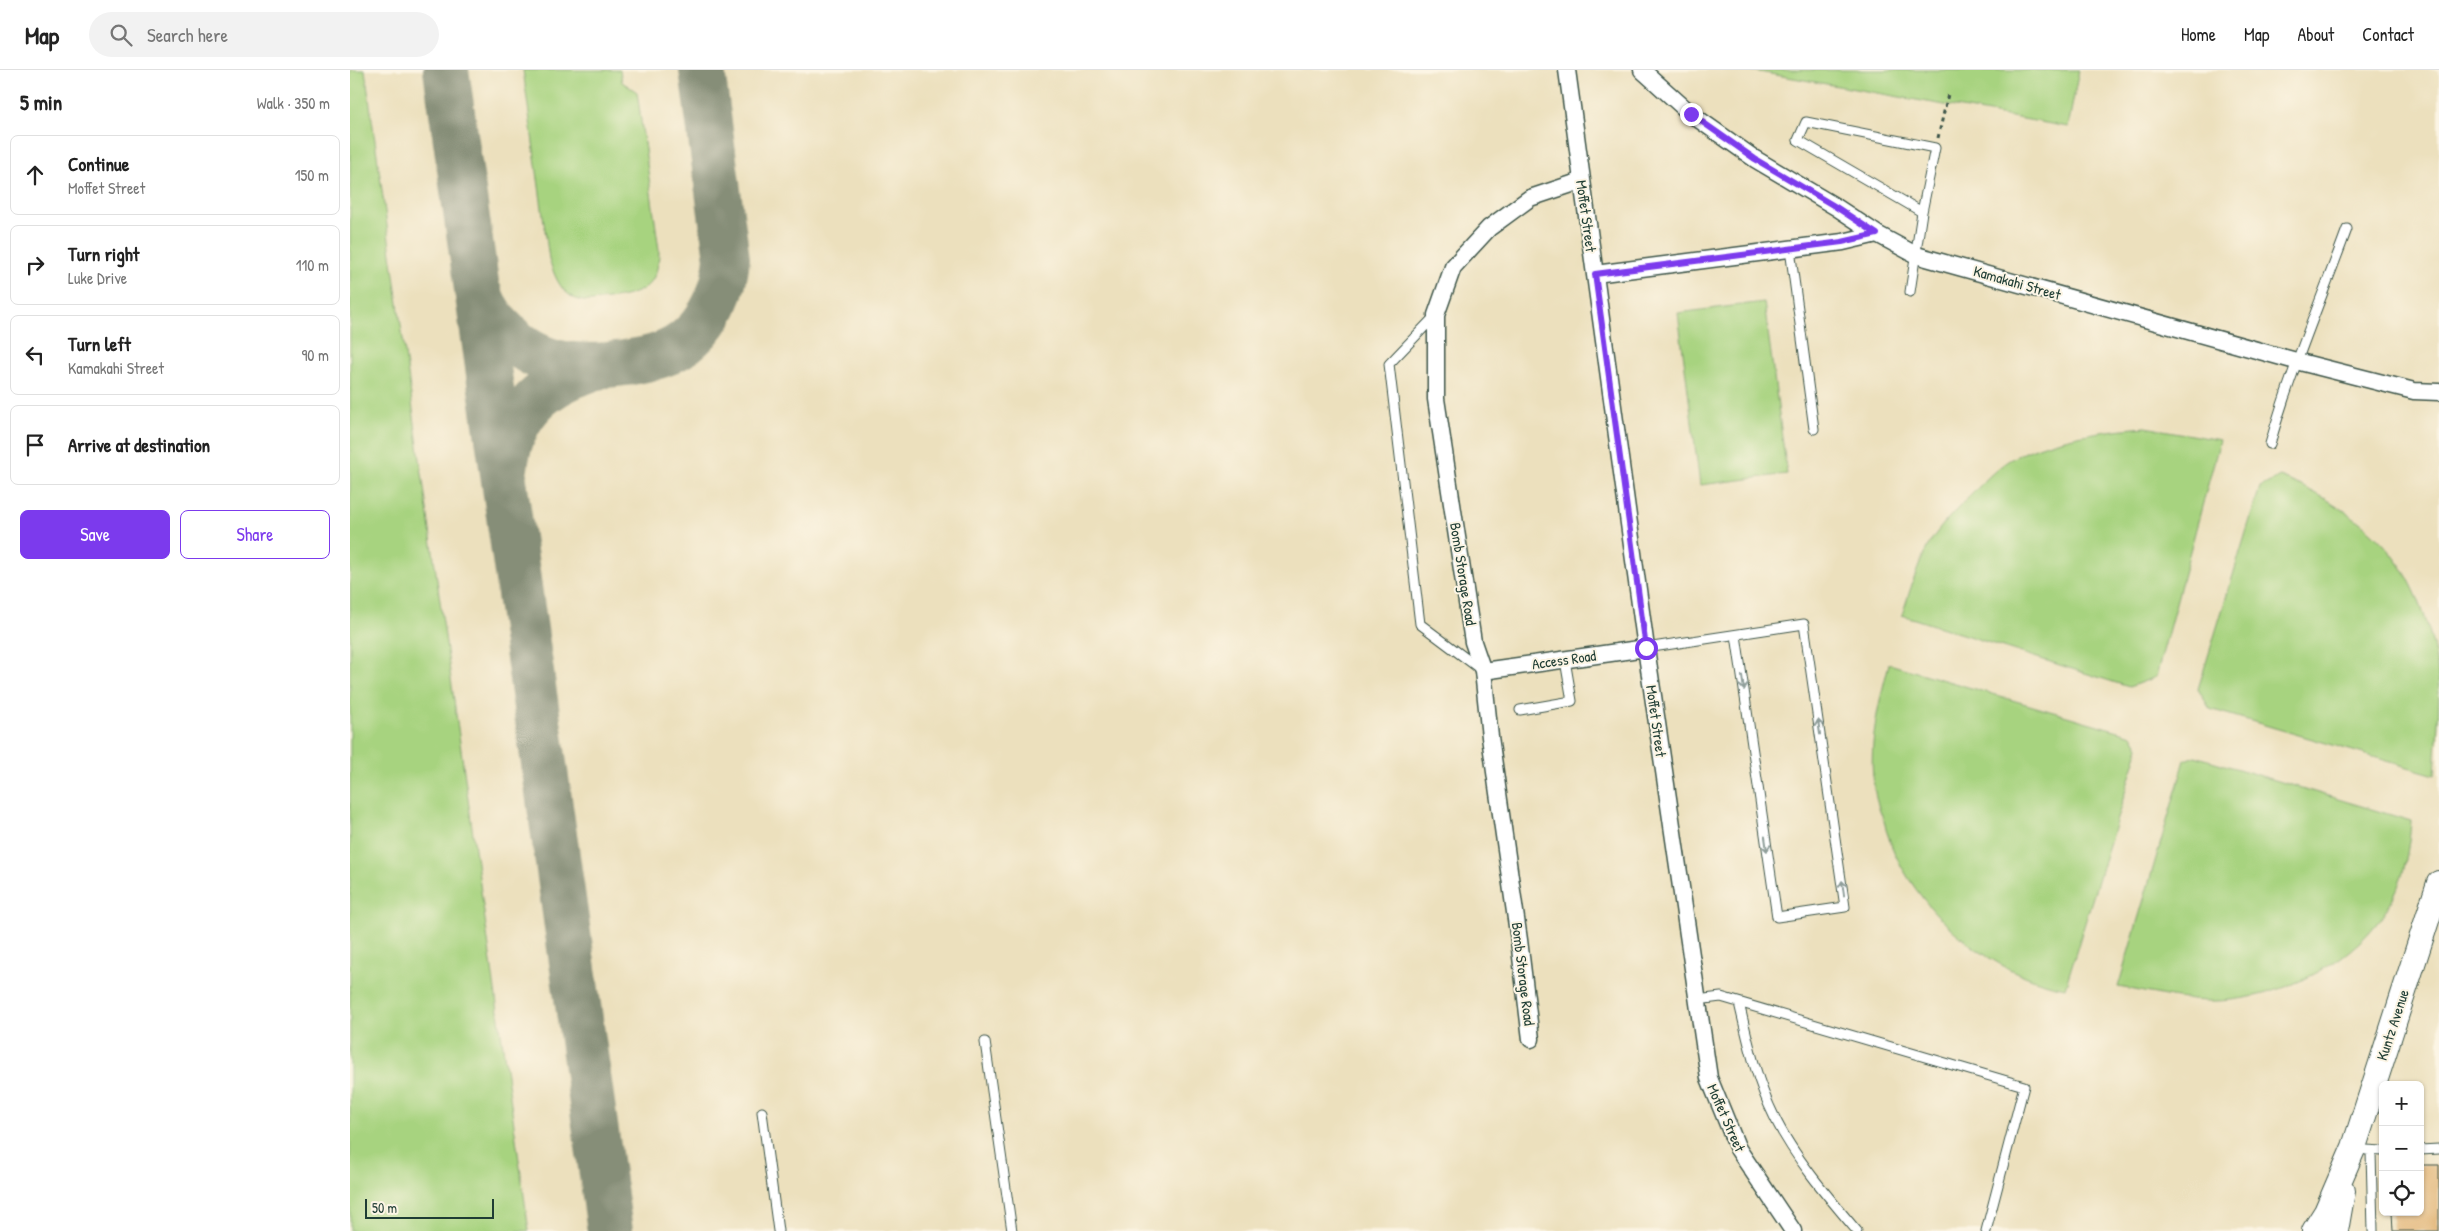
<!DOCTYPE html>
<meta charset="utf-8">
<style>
:root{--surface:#fff;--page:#f2f2f2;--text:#222;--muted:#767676;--line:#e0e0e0;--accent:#7c3aed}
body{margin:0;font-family:"Patrick Hand",sans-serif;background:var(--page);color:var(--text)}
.controls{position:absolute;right:15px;bottom:15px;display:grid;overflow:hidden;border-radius:8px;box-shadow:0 1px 4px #0004}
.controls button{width:45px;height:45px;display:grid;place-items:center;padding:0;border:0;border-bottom:1px solid var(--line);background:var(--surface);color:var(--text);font:25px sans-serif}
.scale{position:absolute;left:15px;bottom:12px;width:129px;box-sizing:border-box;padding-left:5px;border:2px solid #1f3d34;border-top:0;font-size:14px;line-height:18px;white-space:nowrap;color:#1f3d34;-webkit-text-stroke:4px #fcf5e5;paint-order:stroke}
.stop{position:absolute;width:15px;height:15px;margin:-11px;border:4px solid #7c3aed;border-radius:50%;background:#fff}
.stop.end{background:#7c3aed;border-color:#fff;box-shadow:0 1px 5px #0008}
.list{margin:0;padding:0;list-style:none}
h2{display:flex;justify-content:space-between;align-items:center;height:65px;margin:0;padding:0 20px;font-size:21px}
h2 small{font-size:16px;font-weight:400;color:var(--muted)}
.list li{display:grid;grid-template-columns:32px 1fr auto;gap:15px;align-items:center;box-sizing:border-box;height:80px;margin:0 10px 10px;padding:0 10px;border:1px solid var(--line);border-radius:8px}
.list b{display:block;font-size:19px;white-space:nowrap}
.list p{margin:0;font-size:16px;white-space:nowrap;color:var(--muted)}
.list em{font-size:16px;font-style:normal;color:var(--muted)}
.actions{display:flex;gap:10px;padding:15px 20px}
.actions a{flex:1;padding:11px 0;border:1px solid var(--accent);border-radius:8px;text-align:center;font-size:18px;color:var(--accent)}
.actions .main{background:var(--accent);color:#fff}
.icon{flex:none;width:28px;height:28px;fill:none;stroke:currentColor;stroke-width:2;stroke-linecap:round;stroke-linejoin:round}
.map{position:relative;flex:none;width:2089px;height:1161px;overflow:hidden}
header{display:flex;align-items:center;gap:30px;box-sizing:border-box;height:70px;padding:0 25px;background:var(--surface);border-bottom:1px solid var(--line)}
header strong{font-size:24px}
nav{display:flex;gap:28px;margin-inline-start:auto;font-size:18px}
.search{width:350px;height:45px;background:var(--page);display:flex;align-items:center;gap:12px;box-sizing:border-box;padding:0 18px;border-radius:28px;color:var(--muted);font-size:19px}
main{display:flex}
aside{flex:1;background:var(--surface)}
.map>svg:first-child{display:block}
.green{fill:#a7d37f;stroke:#63885a}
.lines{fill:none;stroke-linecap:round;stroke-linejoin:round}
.taxiway{stroke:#868e78;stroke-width:46}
.building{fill:#e1b373}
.lane-casing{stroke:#3e5549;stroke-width:11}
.street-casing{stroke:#3e5549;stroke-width:19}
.secondary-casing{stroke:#3e5549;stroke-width:26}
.path{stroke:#3e5549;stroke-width:3;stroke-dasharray:4 4;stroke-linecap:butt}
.lane{stroke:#fff;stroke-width:9}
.street{stroke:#fff;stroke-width:16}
.secondary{stroke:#fff;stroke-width:24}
.oneway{stroke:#8f9e9a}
.route{stroke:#7c3aed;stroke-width:6}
.labels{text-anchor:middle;stroke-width:4;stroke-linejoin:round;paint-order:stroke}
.street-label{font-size:15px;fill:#1f3d34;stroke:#fcf5e5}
</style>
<header>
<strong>Map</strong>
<div class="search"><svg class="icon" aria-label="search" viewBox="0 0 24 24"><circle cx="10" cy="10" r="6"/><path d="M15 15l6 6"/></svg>Search here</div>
<nav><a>Home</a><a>Map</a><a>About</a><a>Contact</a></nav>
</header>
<main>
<aside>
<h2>5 min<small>Walk · 350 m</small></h2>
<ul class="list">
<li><svg class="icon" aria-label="ahead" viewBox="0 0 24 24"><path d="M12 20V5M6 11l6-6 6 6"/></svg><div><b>Continue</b><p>Moffet Street</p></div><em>150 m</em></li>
<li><svg class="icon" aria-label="right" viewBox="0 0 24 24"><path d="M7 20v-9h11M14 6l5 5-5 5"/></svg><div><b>Turn right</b><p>Luke Drive</p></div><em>110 m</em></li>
<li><svg class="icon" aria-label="left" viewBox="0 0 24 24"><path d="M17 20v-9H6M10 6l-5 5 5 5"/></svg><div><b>Turn left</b><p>Kamakahi Street</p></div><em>90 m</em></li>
<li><svg class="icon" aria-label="arrive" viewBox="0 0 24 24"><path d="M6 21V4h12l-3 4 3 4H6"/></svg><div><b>Arrive at destination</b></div></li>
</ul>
<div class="actions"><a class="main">Save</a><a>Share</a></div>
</aside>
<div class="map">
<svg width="2089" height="1161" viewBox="0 0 2089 1161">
<rect width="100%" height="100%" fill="#fcf5e5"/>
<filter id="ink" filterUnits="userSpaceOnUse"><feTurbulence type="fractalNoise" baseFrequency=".02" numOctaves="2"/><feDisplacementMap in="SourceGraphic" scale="10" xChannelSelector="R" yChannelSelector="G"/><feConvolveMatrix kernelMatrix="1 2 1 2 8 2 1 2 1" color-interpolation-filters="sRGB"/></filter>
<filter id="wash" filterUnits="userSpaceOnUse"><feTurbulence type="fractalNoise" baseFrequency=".0096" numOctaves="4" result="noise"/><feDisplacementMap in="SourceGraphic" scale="20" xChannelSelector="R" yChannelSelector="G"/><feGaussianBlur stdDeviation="1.12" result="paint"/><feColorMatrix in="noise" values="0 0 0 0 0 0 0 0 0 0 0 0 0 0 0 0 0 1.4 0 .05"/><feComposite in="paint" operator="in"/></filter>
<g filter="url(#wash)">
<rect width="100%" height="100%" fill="#ece0bd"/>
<path class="green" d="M 0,0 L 15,0 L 179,1161 L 0,1161 Z
M 173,0 L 270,0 L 272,12 L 287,22 L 309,180 C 309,218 291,224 258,229 C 246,230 234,234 224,228 C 209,220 204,204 199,189 Z
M 1398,0 L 1729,0 L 1718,57 Z
M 1414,232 L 1437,404 L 1350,415 L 1328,243 Z
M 1795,357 L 1870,370 L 1806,607 L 1779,617 L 1552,545 C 1560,521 1567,496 1579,474 C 1591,454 1609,437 1626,420 C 1636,409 1650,395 1663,388 C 1704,367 1750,361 1795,357 Z
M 1930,407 C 1971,423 2014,449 2042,484 C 2069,517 2089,579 2089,622 C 2089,649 2086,678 2085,705 L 1860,639 L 1848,619 L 1910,417 Z
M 1539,594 L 1782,665 L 1789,677 L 1715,918 C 1644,905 1576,849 1545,784 C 1540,773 1537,762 1534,751 C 1531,742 1526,732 1525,722 C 1517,679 1528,636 1539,594 Z
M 1845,686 L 2061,751 C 2059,777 2055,804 2043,828 C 2012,890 1933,929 1866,931 C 1834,932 1800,922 1768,917 L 1835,690 Z"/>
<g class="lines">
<path class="taxiway" d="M 96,0 L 260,1161
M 130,225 C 136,241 146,254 158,265 C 191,298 231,299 275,293 C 300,289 322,285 341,267 C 364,246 374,220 377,189 L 352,0
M 155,398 C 161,341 194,313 247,297"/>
</g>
<g id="blocks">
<path class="building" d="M 2070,1095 L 2089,1095 L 2089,1161 L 2043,1161 L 2042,1142 L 2070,1142 Z"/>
</g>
</g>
<g filter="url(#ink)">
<use href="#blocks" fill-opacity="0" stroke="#3e5549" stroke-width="1"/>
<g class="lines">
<g class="lane-casing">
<path id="lane" d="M 1440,179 L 1464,359
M 1560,222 L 1572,142 L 1585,78 L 1456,52 L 1448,70 L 1572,142
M 1086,245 L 1039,294 L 1070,554 L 1130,599
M 1920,374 C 1941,300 1971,230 1997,159
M 1296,578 L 1454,554 L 1495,837 L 1427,847 L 1386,565
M 1170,640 L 1222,631 L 1215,590
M 1347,930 L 1371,927 L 1674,1016 L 1636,1161
M 1389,933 C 1398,971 1406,1010 1424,1046 C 1443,1086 1478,1127 1507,1161
M 635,972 L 662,1161
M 412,1042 L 428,1161
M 2016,1080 L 2033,1081
M 2070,1080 L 2089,1079
M 2021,1082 L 2023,1161"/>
</g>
<g class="street-casing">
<path id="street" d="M 1217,0 L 1296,578 L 1359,1008 L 1388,1079 L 1443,1161
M 1292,0 L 1341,44 L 1405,89 L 1486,137 L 1527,164 L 1566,185 L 1946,291 L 2064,321 L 2089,322
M 1245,204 L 1493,172 L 1527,164
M 1133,601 L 1296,578
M 1181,969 L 1169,870 L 1140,667 L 1133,601 L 1123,572 L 1086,329 L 1086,245 L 1103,197 L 1139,158 L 1180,128 L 1231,111"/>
</g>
<g class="secondary-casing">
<path id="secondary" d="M 1964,1161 L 1976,1142 L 2004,1077 L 2089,813
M 1986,1161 L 1993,1121"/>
</g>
<path class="path" d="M 1588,68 L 1598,24"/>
<use href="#lane" class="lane"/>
<use href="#street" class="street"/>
<use href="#secondary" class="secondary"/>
</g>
<defs><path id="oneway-shaft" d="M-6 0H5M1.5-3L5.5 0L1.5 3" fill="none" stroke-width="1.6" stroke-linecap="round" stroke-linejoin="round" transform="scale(1.25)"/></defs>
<g class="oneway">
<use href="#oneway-shaft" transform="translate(1393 613) rotate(82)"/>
<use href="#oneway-shaft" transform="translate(1469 657) rotate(-98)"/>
<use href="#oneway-shaft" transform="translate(1416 774) rotate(82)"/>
<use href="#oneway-shaft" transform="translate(1493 818) rotate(-98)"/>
</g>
</g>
<g class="lines" filter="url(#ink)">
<path class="route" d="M 1296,578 L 1245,204 L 1492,172 L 1527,164 L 1486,137 L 1405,89 L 1341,44"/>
</g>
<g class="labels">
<g class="street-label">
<text transform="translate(1236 146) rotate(82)" y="5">Moffet Street</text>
<text transform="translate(1667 213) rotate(16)" y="5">Kamakahi Street</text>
<text transform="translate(1113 504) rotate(81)" y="5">Bomb Storage Road</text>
<text transform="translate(1214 590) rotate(-8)" y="5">Access Road</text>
<text transform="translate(1306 651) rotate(82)" y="5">Moffet Street</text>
<text transform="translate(1173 904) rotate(83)" y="5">Bomb Storage Road</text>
<text transform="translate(2043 955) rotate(-72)" y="5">Kuntz Avenue</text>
<text transform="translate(1376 1048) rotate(66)" y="5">Moffet Street</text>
</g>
</g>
</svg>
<div class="controls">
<button>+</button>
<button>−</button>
<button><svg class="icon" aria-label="locate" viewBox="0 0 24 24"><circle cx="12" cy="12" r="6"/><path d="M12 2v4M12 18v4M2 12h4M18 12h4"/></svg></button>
</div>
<div class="scale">50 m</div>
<div class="stop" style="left:1296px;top:578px"></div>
<div class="stop end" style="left:1341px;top:44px"></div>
</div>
</main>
